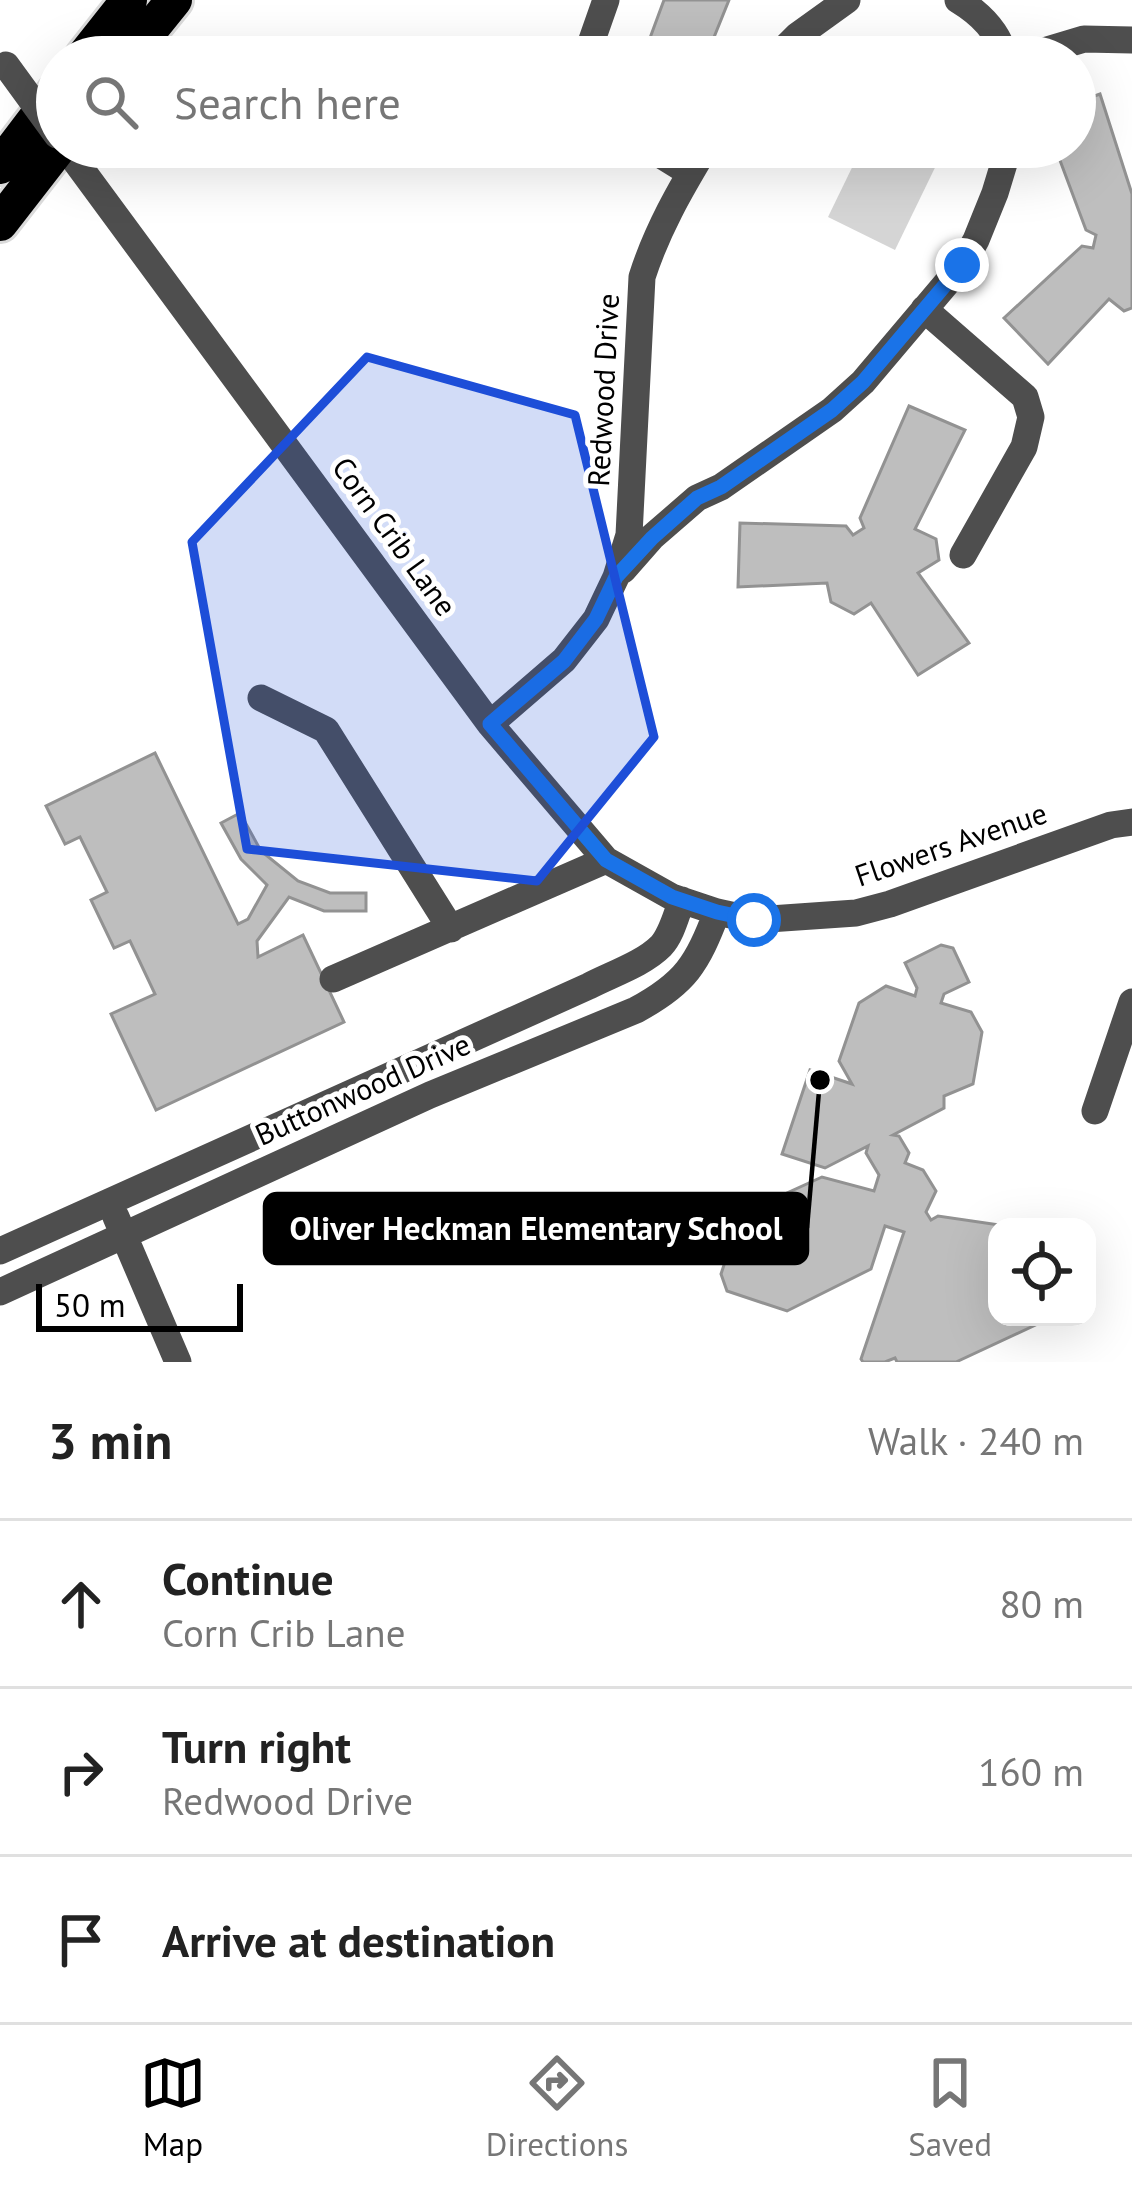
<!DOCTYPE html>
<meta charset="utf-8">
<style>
:root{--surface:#fff;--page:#f6f6f6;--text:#222;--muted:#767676;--line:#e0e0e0;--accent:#000}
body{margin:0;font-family:"PT Sans",sans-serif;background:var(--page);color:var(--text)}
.controls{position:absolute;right:36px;bottom:36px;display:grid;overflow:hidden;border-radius:24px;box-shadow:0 12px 48px #0002}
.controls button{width:108px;height:108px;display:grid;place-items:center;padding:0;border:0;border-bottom:3px solid var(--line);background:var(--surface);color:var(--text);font:60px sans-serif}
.scale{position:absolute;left:36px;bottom:30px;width:207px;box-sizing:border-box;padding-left:12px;border:6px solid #000;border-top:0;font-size:33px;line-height:42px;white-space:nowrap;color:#000;-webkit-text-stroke:9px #fff;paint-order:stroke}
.stop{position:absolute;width:36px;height:36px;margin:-27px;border:9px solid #1a73e8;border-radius:50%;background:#fff}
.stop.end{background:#1a73e8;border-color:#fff;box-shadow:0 3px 12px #0008}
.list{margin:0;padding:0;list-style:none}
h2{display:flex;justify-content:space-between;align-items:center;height:156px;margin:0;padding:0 48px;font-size:51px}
h2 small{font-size:39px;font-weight:400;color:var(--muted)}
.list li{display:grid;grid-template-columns:78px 1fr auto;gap:36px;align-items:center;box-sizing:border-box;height:168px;padding:0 48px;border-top:3px solid var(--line)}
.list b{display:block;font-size:45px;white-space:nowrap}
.list p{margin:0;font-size:39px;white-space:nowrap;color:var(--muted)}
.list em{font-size:39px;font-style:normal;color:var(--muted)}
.icon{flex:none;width:66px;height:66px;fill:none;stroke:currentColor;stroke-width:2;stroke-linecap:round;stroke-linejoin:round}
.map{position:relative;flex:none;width:1132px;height:1362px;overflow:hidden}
.search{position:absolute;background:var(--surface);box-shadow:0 12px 48px #0002;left:36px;right:36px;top:36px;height:132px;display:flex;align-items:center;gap:30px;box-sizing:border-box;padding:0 42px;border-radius:66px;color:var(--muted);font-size:45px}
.sheet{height:660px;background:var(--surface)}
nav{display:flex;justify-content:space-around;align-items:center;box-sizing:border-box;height:168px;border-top:3px solid var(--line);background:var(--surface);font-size:33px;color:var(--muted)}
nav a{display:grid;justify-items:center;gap:6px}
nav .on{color:var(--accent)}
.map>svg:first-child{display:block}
.green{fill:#d5d5d5}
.building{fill:#bebebe;stroke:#929292;stroke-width:3}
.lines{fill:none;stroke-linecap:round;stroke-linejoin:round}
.highway-casing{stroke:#dbdbdb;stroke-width:42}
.minor{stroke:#4e4e4e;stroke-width:27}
.highway{stroke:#000;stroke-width:36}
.minor-bridge{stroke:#4e4e4e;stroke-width:27}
.route{stroke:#1a73e8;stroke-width:15}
.marked{fill:#1d4ed8;fill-opacity:0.2;stroke:#1d4ed8;stroke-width:9;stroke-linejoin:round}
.labels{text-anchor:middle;stroke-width:10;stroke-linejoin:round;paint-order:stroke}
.street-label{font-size:30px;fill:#000;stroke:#fff}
.leader{fill:none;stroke:#000;stroke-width:4.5}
.callout-dot{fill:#000;stroke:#fff;stroke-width:4.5}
.callout{fill:#000;stroke:#000;stroke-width:4.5}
.callout-label{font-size:33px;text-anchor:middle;font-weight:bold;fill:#fff}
</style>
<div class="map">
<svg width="1132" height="1362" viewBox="0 0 1132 1362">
<rect width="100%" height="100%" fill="#fff"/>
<path class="green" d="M 862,147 L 944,149 L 895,250 L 828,217 Z"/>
<path class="building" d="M 664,0 L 729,0 L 706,57 L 676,57 L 647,46 Z
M 1100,94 L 1132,194 L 1132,308 L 1124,311 L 1109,299 L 1048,364 L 1004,318 L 1082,246 L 1093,248 L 1096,235 L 1086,230 L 1055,147 L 1075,147 L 1075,103 Z
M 909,406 L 965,430 L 915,529 L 936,539 L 939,560 L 918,573 L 969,643 L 918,675 L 871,603 L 854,614 L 831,602 L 827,583 L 738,587 L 740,523 L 846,526 L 853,535 L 864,528 L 860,518 Z
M 155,753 L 238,924 L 248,919 L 267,885 L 241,859 L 221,823 L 240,813 L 261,851 L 298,881 L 330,893 L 366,893 L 366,911 L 324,911 L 289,897 L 257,941 L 258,957 L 303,935 L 344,1022 L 156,1110 L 111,1014 L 155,994 L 130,941 L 114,948 L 91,900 L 107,892 L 80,837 L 65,844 L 46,806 Z
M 941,945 L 953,948 L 969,982 L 944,994 L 941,1003 L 971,1012 L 982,1032 L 973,1084 L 944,1096 L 944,1108 L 893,1135 L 899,1136 L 909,1153 L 905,1163 L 923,1170 L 936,1191 L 926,1212 L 931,1220 L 938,1216 L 1013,1227 L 997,1227 L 997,1317 L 1044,1317 L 1042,1322 L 956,1362 L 897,1362 L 895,1358 L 885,1362 L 863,1362 L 861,1359 L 904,1232 L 885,1226 L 871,1269 L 787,1311 L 727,1291 L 721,1274 L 741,1214 L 822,1177 L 874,1191 L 879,1175 L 866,1153 L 868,1146 L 825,1168 L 782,1154 L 810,1070 L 852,1084 L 839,1061 L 859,1003 L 886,986 L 915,996 L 917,988 L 905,963 Z"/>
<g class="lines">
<g class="highway-casing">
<path id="highway" d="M 84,57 L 129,0
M 128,57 L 174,0
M 0,166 L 57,91
M 0,223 L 59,147"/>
</g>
<path class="minor" d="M 958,0 C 981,14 998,31 1005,57
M 586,57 L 606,0
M 776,57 L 797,36 L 847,0
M 1024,57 L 1084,39 L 1132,40
M 65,147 L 490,724 L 606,860 L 672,897 L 717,912 L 754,920 L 856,913 L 890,904 L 1111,825 L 1132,822
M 648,147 L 690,173
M 924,309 L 1025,397 L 1031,417 L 1024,447 L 963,555
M 623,570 L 652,537 L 697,498 L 721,487 L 832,410 L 863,382 L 962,265 L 976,240 L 995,193 L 1009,147
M 261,698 L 326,730 L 451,929
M 490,724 L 564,660 L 596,619 L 616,577 L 629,535 L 642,277 C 657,230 680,190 706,147
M 333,979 L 606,860
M 1095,1111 L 1132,1002
M 116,1217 L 178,1362
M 0,1251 L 589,986 C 612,974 643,964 661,946 C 672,934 676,915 682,900
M 0,1292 L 430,1095 L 636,1010 C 686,983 697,964 717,912"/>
<use href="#highway" class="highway"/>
<path class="minor-bridge" d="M 6,65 L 57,135"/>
</g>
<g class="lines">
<path class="route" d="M 754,920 L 717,912 L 672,897 L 606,860 L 490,724 L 564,661 L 596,619 L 616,577 L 652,538 L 697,498 L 721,487 L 832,410 L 863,382 L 962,265"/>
</g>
<path class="marked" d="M 367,357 L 575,415 L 654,737 L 537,881 L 247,849 L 192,542 Z"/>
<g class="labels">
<g class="street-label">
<text transform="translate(604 390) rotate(-87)" y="10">Redwood Drive</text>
<text transform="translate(394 537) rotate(54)" y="10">Corn Crib Lane</text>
<text transform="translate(951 845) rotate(-19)" y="10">Flowers Avenue</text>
<text transform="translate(363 1090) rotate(-24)" y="10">Buttonwood Drive</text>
</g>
</g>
<path class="leader" d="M820 1080L807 1228"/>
<circle class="callout-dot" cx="820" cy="1080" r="12"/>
<rect class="callout" x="265" y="1194" width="542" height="69" rx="12"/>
<g class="callout-label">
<text x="536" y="1240">Oliver Heckman Elementary School</text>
</g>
</svg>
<div class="controls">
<button><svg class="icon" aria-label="locate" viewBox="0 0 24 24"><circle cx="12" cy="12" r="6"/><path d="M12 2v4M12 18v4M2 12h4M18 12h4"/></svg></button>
</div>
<div class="scale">50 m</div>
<div class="stop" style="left:754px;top:920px"></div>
<div class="stop end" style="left:962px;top:265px"></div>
<div class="search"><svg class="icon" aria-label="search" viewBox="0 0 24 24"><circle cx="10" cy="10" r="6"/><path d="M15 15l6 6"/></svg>Search here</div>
</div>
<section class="sheet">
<h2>3 min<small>Walk · 240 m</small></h2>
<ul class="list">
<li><svg class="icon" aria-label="ahead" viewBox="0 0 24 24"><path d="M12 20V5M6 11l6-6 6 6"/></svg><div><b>Continue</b><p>Corn Crib Lane</p></div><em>80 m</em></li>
<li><svg class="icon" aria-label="right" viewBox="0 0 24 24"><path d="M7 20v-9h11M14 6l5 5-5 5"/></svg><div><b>Turn right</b><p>Redwood Drive</p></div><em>160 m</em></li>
<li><svg class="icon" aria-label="arrive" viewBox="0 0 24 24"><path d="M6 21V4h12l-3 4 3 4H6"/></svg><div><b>Arrive at destination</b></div></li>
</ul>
</section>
<nav>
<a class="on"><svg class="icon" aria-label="map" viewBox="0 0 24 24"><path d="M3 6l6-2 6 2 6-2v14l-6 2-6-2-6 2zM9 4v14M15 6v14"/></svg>Map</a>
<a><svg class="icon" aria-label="directions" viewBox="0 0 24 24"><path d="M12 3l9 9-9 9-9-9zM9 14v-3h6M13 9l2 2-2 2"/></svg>Directions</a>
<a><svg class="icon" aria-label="saved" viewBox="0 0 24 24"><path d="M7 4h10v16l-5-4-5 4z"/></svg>Saved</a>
</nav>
